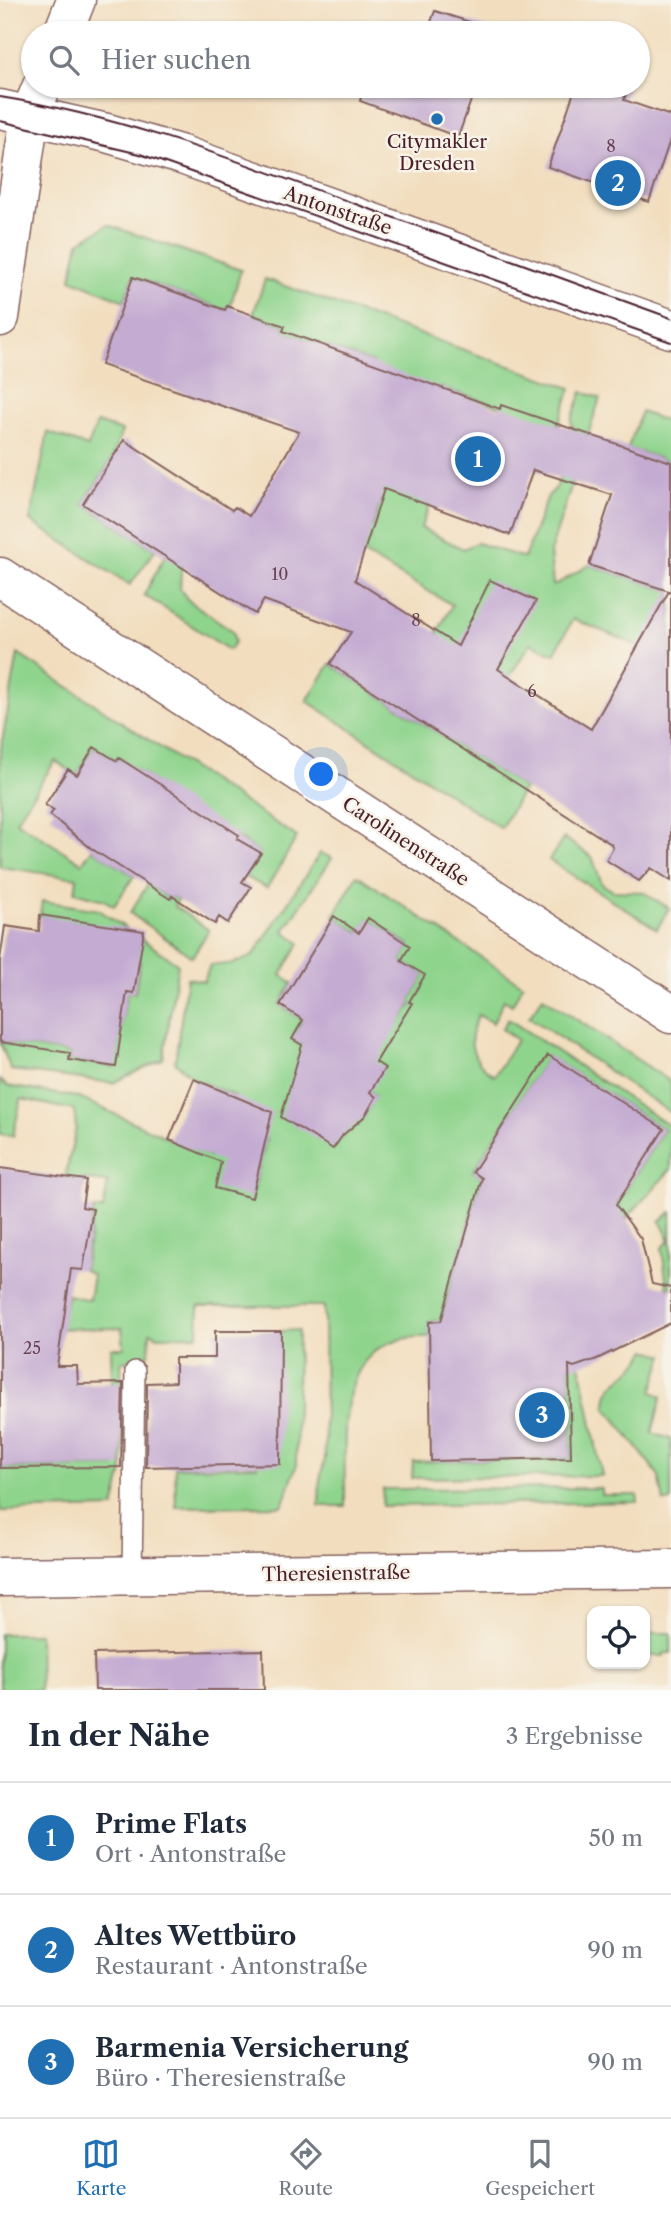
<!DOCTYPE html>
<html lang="de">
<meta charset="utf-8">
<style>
:root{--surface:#fff;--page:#f2f2f3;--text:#1f2937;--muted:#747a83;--line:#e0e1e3;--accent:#1f6fb2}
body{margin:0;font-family:"Libre Caslon Text",serif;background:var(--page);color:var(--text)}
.controls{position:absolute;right:21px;bottom:21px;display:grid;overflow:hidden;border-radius:14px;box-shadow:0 2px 5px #0004}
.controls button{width:63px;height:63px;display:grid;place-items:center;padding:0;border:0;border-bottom:2px solid var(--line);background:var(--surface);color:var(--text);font:35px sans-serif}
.you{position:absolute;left:322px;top:775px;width:24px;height:24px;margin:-18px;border:5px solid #fff;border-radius:50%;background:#1a73e8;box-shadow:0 0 0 10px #1a73e833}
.badge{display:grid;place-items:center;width:46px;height:46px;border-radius:50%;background:var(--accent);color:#fff;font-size:23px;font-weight:700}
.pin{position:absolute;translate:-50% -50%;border:4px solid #fff;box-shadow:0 2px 7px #0006}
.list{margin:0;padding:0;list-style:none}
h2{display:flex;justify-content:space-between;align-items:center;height:91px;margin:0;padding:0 28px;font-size:30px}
h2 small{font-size:23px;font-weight:400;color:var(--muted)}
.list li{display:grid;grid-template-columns:46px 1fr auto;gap:21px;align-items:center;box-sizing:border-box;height:112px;padding:0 28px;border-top:2px solid var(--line)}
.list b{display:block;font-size:26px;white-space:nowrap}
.list p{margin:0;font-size:23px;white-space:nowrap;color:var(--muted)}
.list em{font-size:23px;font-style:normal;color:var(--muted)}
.icon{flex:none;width:38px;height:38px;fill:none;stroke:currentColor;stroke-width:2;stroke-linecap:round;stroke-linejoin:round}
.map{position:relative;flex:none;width:671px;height:1690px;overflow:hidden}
.search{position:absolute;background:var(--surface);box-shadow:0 2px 5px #0004;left:21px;right:21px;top:21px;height:77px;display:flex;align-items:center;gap:18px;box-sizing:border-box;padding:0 24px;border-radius:38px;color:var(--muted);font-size:26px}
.sheet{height:427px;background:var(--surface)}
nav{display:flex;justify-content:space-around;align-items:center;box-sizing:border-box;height:98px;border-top:2px solid var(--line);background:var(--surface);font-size:19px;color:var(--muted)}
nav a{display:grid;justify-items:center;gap:4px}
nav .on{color:var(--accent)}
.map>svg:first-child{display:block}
.green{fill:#8fd48d;stroke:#6c7a5c;stroke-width:2;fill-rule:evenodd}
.building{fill:#c4abd2;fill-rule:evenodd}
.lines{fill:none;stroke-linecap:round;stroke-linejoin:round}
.service-casing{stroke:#85625f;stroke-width:22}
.minor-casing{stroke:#85625f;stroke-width:41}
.primary-casing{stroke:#85625f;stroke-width:41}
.service{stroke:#fff;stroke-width:19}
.minor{stroke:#fff;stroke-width:38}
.primary{stroke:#fff;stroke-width:38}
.tram{stroke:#4a1f2b;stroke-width:2}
.poi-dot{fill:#1f6fb2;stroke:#f7f3e8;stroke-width:2.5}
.labels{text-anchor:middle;stroke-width:5;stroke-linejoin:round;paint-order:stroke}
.number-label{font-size:16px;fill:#684255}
.poi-label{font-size:19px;fill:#4a1f2b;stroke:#f7f3e8}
.street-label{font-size:19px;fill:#4a1f2b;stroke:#f7f3e8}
</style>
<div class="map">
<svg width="671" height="1690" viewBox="0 0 671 1690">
<rect width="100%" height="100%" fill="#f7f3e8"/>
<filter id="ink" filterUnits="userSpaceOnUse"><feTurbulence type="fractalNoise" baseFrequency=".0143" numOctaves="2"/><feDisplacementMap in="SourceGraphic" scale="14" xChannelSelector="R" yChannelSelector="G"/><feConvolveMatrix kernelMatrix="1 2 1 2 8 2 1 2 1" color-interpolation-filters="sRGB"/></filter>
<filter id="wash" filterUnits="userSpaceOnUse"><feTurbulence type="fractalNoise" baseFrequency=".00686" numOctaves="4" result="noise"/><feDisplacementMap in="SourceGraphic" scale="28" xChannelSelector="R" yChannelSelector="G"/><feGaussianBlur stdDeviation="1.57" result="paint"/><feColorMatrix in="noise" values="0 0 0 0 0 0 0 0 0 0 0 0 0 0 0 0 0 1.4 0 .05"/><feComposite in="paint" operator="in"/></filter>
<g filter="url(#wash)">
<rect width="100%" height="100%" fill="#f2debf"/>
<path class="green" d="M 108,225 L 241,270 L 230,307 L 225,310 L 133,277 L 124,301 L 71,279 L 79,242 Z
M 265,279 L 571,388 L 558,425 L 440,387 L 433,496 L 421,528 L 463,549 L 477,543 L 524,558 L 548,496 L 556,488 L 575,438 L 571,421 L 582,392 L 600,398 L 550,552 L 553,586 L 589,565 L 671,591 L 671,659 L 573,619 L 554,654 L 531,643 L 500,691 L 437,633 L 452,605 L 339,540 L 372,527 L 381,500 L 345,440 L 373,363 L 283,331 L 285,326 L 253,315 Z
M 641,412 L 671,423 L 671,462 L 628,448 Z
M 97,423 L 122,431 L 112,459 L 83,504 L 155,550 L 130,585 L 30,521 L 48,432 L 88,447 Z
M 184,520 L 180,589 L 188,600 L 233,631 L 235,642 L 229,650 L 144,595 Z
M 18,654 L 297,837 L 267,888 L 245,877 L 260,853 L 119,758 L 117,761 L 94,747 L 77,775 L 55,761 L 16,821 L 82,863 L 92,849 L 134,876 L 114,906 L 104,900 L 75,892 L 77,878 L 0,867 L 0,753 Z
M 330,664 L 524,788 L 501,828 L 307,701 Z
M 564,838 L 592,857 L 602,884 L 613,891 L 643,892 L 669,908 L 657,929 L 549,860 Z
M 320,853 L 332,858 L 284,931 L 300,943 L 281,975 L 292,983 L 280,1005 L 303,1020 L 293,1039 L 310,1050 L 354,1118 L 365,1116 L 375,1096 L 370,1092 L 373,1060 L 412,1004 L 409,1002 L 424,975 L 401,961 L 410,945 L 369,919 L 359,933 L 334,916 L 357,875 L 523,985 L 512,1005 L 504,1000 L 493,1023 L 478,1015 C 466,1041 470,1059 494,1076 L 517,1040 L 502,1029 L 508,1019 L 671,1127 L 671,1169 L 626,1219 L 613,1210 L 664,1129 L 548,1056 L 473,1171 L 482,1178 L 441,1321 L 429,1322 L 430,1337 C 329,1332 346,1437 345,1506 L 319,1506 L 320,1479 L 325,1459 L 324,1306 L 199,1306 L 198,1335 L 158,1336 L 150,1332 L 149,1354 L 121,1362 L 123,1470 L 114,1508 L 0,1511 L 0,1468 L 115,1467 L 111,1348 L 124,1348 L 122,1328 L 0,1329 L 63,1314 L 68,1295 L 89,1300 L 93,1275 L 84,1270 L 94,1209 L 103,1210 L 108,1182 L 65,1178 L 76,1128 L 74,1110 L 21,1099 L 13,1136 L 0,1134 L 0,1080 L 7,1086 L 77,1097 L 210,1157 L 235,1096 L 194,1079 L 175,1062 L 187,978 L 204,981 L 210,965 L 232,964 L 253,956 ZM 230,1128 L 266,1139 L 252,1198 Z
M 148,884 L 169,899 L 171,896 L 178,900 L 174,906 L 209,930 L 192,957 L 130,913 Z
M 42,901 L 99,910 L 178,964 L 163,1059 L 113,1083 L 11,1070 L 0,1042 L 70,1053 L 69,1060 L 115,1067 L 127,992 L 135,993 L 140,960 L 125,958 L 40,915 Z
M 543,997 L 671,1082 L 671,1113 L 529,1017 Z
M 671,1212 L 671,1288 L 667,1287 L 662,1248 L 670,1240 L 660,1221 Z
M 298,1330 L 296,1467 L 282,1506 L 176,1507 L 175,1467 L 257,1466 L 281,1331 Z
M 647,1350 L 664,1355 L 652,1392 L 662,1396 L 652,1433 L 671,1439 L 671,1502 L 664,1502 L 659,1476 L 606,1407 C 606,1387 615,1384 629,1372 C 636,1366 642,1357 647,1350 Z
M 580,1364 L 602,1476 L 412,1478 L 413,1462 L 571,1458 L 569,1365 Z
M 601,1488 L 601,1495 L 637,1495 L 638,1502 L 382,1506 L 383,1489 Z
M 645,1633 L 671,1633 L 671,1653 L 664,1653 L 664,1656 L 645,1656 Z
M 0,1634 L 39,1634 L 40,1690 L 0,1690 Z"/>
<g id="blocks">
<path class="building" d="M 435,11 L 495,30 L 494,33 L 427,33 Z
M 383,25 L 407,33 L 380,33 Z
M 364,86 L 476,86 L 458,137 L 360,101 Z
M 576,86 L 629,86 L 624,100 L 671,116 L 671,137 L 649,202 L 548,167 Z
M 133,277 L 225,310 L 227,306 L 285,326 L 283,331 L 500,409 L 501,405 L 671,462 L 671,881 L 651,868 L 639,881 L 606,860 L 613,848 L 611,844 L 330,664 L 351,632 L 264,600 L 255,614 L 83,504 L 124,440 L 232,510 L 235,507 L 249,516 L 299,432 L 101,365 ZM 533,470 L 612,495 L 589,565 L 669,591 L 591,729 L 498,669 L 536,601 L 490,580 L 458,646 L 355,580 L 384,489 L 510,535 Z
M 94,747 L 117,761 L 119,758 L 239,835 L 237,839 L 261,853 L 242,882 L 251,887 L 228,923 L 219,917 L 215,924 L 172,896 L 170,899 L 92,849 L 50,815 L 54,810 L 45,805 L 68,769 L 77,775 Z
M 40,915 L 144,931 L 134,993 L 127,992 L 116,1067 L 69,1060 L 70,1053 L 0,1042 L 0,960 L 5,926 L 39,931 Z
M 334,916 L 359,933 L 368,918 L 410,946 L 401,961 L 425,975 L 409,1002 L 412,1003 L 376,1062 L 385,1068 L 370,1092 L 376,1097 L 365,1116 L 343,1135 L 333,1149 L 281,1117 L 302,1045 L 292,1039 L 303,1020 L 280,1005 Z
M 548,1055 L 664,1129 L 616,1205 L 641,1239 L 652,1284 L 671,1288 L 671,1323 L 597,1359 L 574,1367 L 569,1365 L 571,1458 L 431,1461 L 429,1322 L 441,1321 L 482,1178 L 473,1172 Z
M 194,1079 L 272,1112 L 252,1198 L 215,1188 L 221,1162 L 169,1140 Z
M 0,1168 L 86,1180 L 82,1207 L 93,1209 L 83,1270 L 71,1269 L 57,1366 L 77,1366 L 78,1384 L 123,1383 L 121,1467 L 0,1468 Z
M 215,1331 L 281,1331 L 280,1464 L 146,1467 L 147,1383 L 175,1382 L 175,1358 L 215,1358 Z
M 263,1650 L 264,1690 L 95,1690 L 94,1654 Z"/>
</g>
</g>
<g filter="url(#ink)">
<use href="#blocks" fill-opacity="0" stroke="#85625f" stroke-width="2"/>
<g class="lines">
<g class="service-casing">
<path id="service" d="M 132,1575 L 135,1371"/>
</g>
<g class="minor-casing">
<path id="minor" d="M 63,33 L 76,0
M 0,317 L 30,115 L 42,86
M 0,577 L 671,1014
M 0,1577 L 671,1569"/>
</g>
<g class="primary-casing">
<path id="primary" d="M 0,109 L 107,133 L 182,155 L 671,329"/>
</g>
<use href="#service" class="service"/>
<use href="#minor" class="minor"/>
<use href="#primary" class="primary"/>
<path class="tram" d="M 0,97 C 115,115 227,157 336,197 C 448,237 559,277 671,318
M 0,121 L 140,154 L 671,342"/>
</g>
</g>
<circle class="poi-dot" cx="437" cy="119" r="7"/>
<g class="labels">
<g class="number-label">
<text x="611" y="152">8</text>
<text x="280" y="580">10</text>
<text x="416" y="626">8</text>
<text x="532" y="697">6</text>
<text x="32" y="1354">25</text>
</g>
<g class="poi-label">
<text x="437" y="148">Citymakler<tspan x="437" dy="22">Dresden</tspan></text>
</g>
<g class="street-label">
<text transform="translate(338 210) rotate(19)" y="7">Antonstraße</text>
<text transform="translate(406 841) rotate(33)" y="7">Carolinenstraße</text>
<text transform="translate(336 1573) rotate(-1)" y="7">Theresienstraße</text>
</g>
</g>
</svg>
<div class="controls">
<button><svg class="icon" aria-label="locate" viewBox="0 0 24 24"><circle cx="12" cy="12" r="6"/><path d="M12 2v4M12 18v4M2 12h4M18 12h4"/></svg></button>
</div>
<div class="you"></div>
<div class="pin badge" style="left:478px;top:459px">1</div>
<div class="pin badge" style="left:618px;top:183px">2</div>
<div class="pin badge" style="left:542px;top:1415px">3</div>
<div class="search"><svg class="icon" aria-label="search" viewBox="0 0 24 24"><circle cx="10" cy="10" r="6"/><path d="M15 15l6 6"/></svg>Hier suchen</div>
</div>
<section class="sheet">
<h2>In der Nähe<small>3 Ergebnisse</small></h2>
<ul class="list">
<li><span class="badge">1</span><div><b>Prime Flats</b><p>Ort · Antonstraße</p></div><em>50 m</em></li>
<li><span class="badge">2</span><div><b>Altes Wettbüro</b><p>Restaurant · Antonstraße</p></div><em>90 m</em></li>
<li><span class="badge">3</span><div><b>Barmenia Versicherung</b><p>Büro · Theresienstraße</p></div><em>90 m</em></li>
</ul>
</section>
<nav>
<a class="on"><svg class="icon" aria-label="map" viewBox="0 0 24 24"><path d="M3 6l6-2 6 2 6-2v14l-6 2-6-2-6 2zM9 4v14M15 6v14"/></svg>Karte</a>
<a><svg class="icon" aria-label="directions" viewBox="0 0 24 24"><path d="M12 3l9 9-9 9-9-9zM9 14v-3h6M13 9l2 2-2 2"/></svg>Route</a>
<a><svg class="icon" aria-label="saved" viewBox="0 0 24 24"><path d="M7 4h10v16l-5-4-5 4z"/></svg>Gespeichert</a>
</nav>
